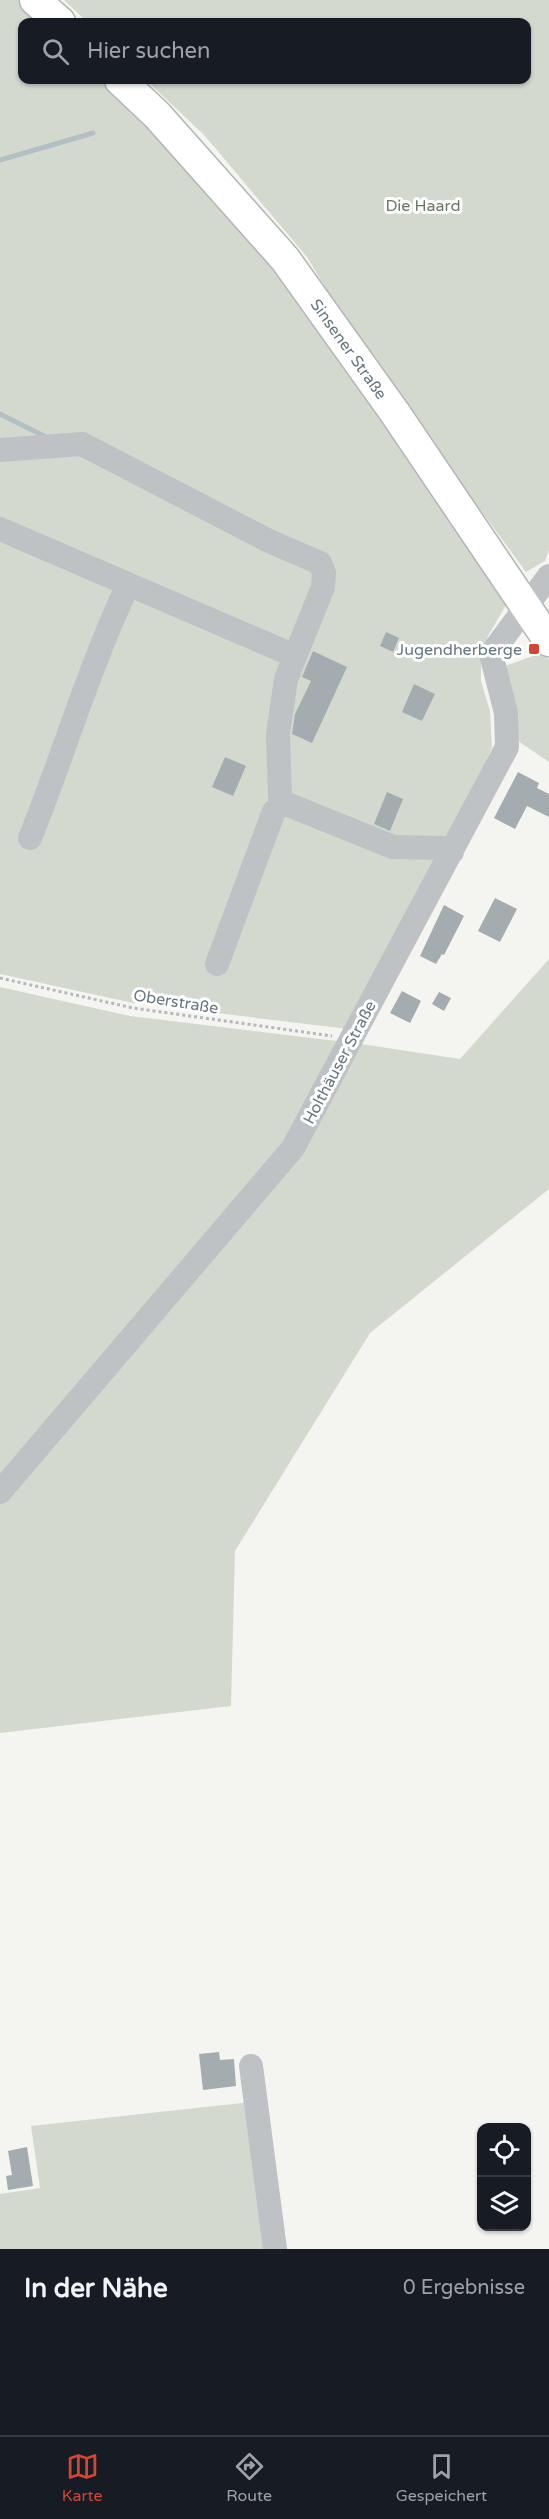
<!DOCTYPE html>
<html lang="de">
<meta charset="utf-8">
<style>
:root{--surface:#171b24;--page:#242831;--text:#f1f3f6;--muted:#9ea1a6;--line:#363941;--accent:#d44631}
body{margin:0;font-family:"Varela Round",sans-serif;background:var(--page);color:var(--text)}
.controls{position:absolute;right:18px;bottom:18px;display:grid;overflow:hidden;border-radius:12px;box-shadow:0 2px 4px #0004}
.controls button{width:54px;height:54px;display:grid;place-items:center;padding:0;border:0;border-bottom:2px solid var(--line);background:var(--surface);color:var(--text);font:30px sans-serif}
.list{margin:0;padding:0;list-style:none}
h2{display:flex;justify-content:space-between;align-items:center;height:78px;margin:0;padding:0 24px;font-size:26px}
h2 small{font-size:20px;font-weight:400;color:var(--muted)}
.icon{flex:none;width:33px;height:33px;fill:none;stroke:currentColor;stroke-width:2;stroke-linecap:round;stroke-linejoin:round}
.map{position:relative;flex:none;width:549px;height:2249px;overflow:hidden}
.search{position:absolute;background:var(--surface);box-shadow:0 2px 4px #0004;left:18px;right:18px;top:18px;height:66px;display:flex;align-items:center;gap:15px;box-sizing:border-box;padding:0 21px;border-radius:12px;color:var(--muted);font-size:22px}
.sheet{height:186px;background:var(--surface)}
nav{display:flex;justify-content:space-around;align-items:center;box-sizing:border-box;height:84px;border-top:2px solid var(--line);background:var(--surface);font-size:16px;color:var(--muted)}
nav a{display:grid;justify-items:center;gap:3px}
nav .on{color:var(--accent)}
.map>svg:first-child{display:block}
.green{fill:#d4d9d0}
.lines{fill:none;stroke-linecap:round;stroke-linejoin:round}
.stream{stroke:#b3c0c3;stroke-width:5}
.building{fill:#a4acaf}
.major-casing{stroke:#b0b5b7;stroke-width:33}
.path{stroke:#b6b9bb;stroke-width:3;stroke-dasharray:3 3;stroke-linecap:butt}
.minor{stroke:#bec2c5;stroke-width:24}
.major{stroke:#fff;stroke-width:30}
.poi-dot{fill:#d44631;stroke:#fff;stroke-width:2}
.labels{text-anchor:middle;stroke-width:6;stroke-linejoin:round;paint-order:stroke}
.park-label{font-size:16px;fill:#6a7764;stroke:#fff}
.street-label{font-size:16px;fill:#66777f;stroke:#fff}
.poi-label{font-size:16px;fill:#66777f;stroke:#fff;text-anchor:end}
</style>
<div class="map">
<svg width="549" height="2249" viewBox="0 0 549 2249">
<rect width="100%" height="100%" fill="#f4f4f1"/>
<path class="green" d="M 0,0 L 18,0 L 44,22 L 22,22 L 22,80 L 110,80 L 279,270 L 510,598 L 488,636 L 481,658 L 481,681 L 490,711 L 492,748 L 448,846 L 348,1029 L 133,1003 L 0,974 Z
M 64,0 L 549,0 L 549,550 L 545,561 L 526,572 L 357,341 L 307,257 L 205,136 L 146,80 L 526,80 L 526,22 L 87,22 Z
M 544,652 L 549,660 L 549,762 L 518,741 L 505,666 Z
M 549,959 L 549,1189 L 370,1333 L 235,1551 L 231,1706 L 0,1733 L 0,987 L 130,1016 L 361,1044 L 460,1059 Z
M 251,2102 L 270,2249 L 0,2249 L 0,2194 L 40,2188 L 31,2126 Z"/>
<g class="lines">
<path class="stream" d="M 0,160 L 93,133
M 0,414 L 44,436"/>
</g>
<path class="building" d="M 386,632 L 399,638 L 393,652 L 380,646 Z
M 313,651 L 347,667 L 312,743 L 292,734 L 295,714 L 311,681 L 302,677 Z
M 414,684 L 435,694 L 422,721 L 402,712 Z
M 225,757 L 246,766 L 233,796 L 212,787 Z
M 518,772 L 539,783 L 537,788 L 549,794 L 549,817 L 527,806 L 515,829 L 494,818 Z
M 387,792 L 403,799 L 390,831 L 374,824 Z
M 495,898 L 517,909 L 500,942 L 478,931 Z
M 444,905 L 464,916 L 444,955 L 442,954 L 436,964 L 420,956 Z
M 402,991 L 421,1001 L 410,1023 L 390,1013 Z
M 439,992 L 451,998 L 444,1011 L 432,1004 Z
M 219,2052 L 220,2060 L 234,2059 L 236,2086 L 203,2090 L 199,2054 Z
M 27,2147 L 33,2186 L 8,2190 L 6,2176 L 12,2175 L 8,2151 Z"/>
<g class="lines">
<g class="major-casing">
<g id="major">
<path d="M 35,0 L 60,22"/>
<path id="s1" d="M 120,80 L 157,115 L 285,259 L 395,413 L 549,641"/>
</g>
</g>
<path class="path" d="M 0,978 L 133,1008 L 332,1036"/>
<path class="minor" d="M 0,450 L 82,444 L 269,541 L 320,563 L 324,573 L 323,587 L 286,679 L 278,734 L 280,797 L 284,803 L 393,847 L 443,848 L 452,852
M 0,529 L 295,656
M 30,838 C 64,754 89,667 128,585
M 217,964 L 274,811 L 284,803
M 0,1492 L 293,1148 L 507,747 L 506,713 L 491,654 L 549,576
M 251,2066 L 275,2249"/>
<use href="#major" class="major"/>
</g>
<rect class="poi-dot" x="528" y="643" width="12" height="12" rx="3"/>
<g class="labels">
<g class="park-label">
<text x="423" y="211">Die Haard</text>
</g>
<g class="street-label">
<text dy="6" stroke="none"><textPath href="#s1" startOffset="354">Sinsener Straße</textPath></text>
<text transform="translate(176 1001) rotate(9)" y="6">Oberstraße</text>
<text transform="translate(339 1062) rotate(-62)" y="6">Holthäuser Straße</text>
</g>
<g class="poi-label">
<text x="522" y="655">Jugendherberge</text>
</g>
</g>
</svg>
<div class="controls">
<button><svg class="icon" aria-label="locate" viewBox="0 0 24 24"><circle cx="12" cy="12" r="6"/><path d="M12 2v4M12 18v4M2 12h4M18 12h4"/></svg></button>
<button><svg class="icon" aria-label="layers" viewBox="0 0 24 24"><path d="M12 4l9 5-9 5-9-5zM3 14l9 5 9-5"/></svg></button>
</div>
<div class="search"><svg class="icon" aria-label="search" viewBox="0 0 24 24"><circle cx="10" cy="10" r="6"/><path d="M15 15l6 6"/></svg>Hier suchen</div>
</div>
<section class="sheet">
<h2>In der Nähe<small>0 Ergebnisse</small></h2>
<ul class="list">
</ul>
</section>
<nav>
<a class="on"><svg class="icon" aria-label="map" viewBox="0 0 24 24"><path d="M3 6l6-2 6 2 6-2v14l-6 2-6-2-6 2zM9 4v14M15 6v14"/></svg>Karte</a>
<a><svg class="icon" aria-label="directions" viewBox="0 0 24 24"><path d="M12 3l9 9-9 9-9-9zM9 14v-3h6M13 9l2 2-2 2"/></svg>Route</a>
<a><svg class="icon" aria-label="saved" viewBox="0 0 24 24"><path d="M7 4h10v16l-5-4-5 4z"/></svg>Gespeichert</a>
</nav>
